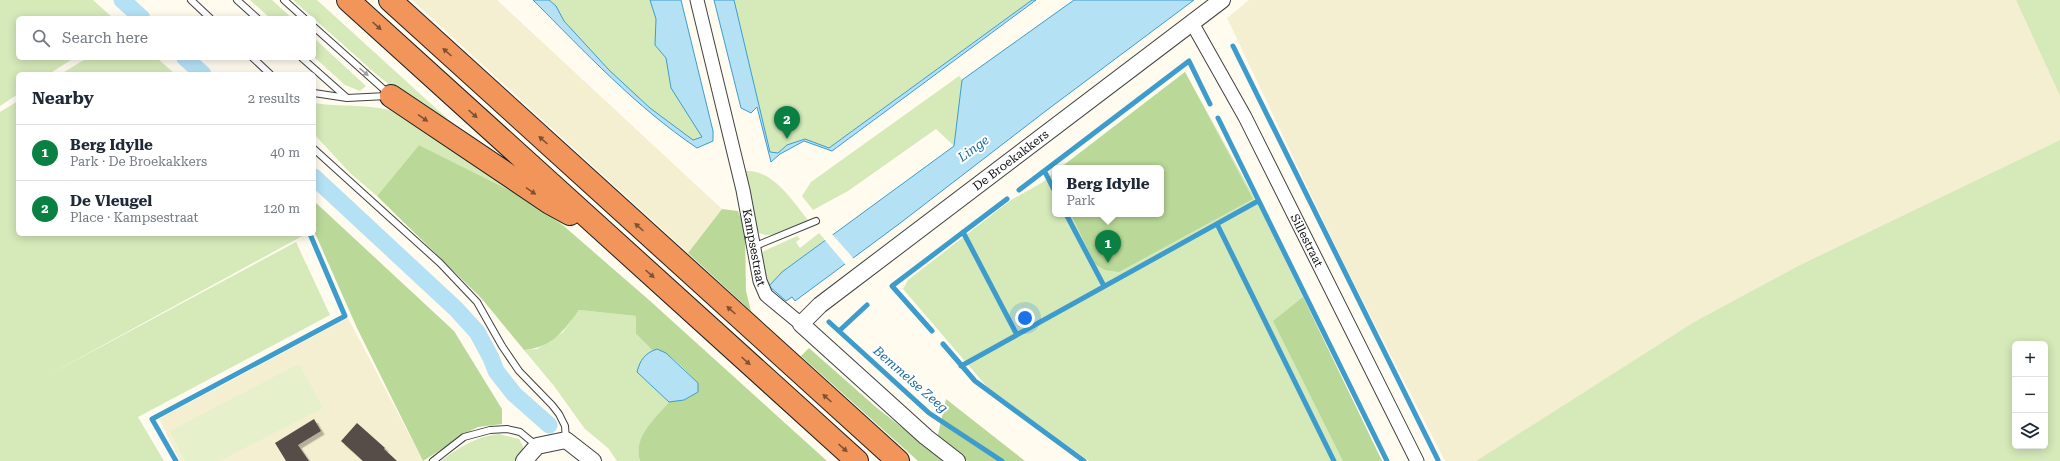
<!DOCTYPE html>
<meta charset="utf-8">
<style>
:root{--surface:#fff;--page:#f6f6f7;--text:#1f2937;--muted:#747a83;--line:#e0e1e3;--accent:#0b8043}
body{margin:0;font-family:"Roboto Serif",serif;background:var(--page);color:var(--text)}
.controls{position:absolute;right:12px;bottom:12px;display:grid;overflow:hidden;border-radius:6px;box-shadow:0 2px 10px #0003}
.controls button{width:36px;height:36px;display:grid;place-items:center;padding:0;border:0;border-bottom:1px solid var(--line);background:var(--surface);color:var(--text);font:20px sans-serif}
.you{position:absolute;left:1025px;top:318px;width:14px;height:14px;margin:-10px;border:3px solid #fff;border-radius:50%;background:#1a73e8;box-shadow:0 0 0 6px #1a73e833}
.badge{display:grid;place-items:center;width:26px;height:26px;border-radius:50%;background:var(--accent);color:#fff;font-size:13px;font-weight:700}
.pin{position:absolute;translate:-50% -33px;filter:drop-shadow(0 1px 2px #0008)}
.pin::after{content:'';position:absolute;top:21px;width:14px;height:12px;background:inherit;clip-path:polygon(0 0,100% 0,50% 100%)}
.popup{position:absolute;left:1052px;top:165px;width:112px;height:52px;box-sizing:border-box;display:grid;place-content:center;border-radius:6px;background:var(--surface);filter:drop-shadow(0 1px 3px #0005);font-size:13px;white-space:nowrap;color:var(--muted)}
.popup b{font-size:15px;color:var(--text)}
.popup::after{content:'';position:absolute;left:50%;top:100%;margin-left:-8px;border:8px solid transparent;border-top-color:var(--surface)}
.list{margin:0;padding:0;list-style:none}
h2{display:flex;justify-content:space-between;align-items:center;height:52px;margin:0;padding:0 16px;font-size:17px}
h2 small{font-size:13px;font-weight:400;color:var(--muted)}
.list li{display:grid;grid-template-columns:26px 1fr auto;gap:12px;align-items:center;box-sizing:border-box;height:56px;padding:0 16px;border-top:1px solid var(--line)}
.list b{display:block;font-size:15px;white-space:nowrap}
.list p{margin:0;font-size:13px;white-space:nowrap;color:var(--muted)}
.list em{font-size:13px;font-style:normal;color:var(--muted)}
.icon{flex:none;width:22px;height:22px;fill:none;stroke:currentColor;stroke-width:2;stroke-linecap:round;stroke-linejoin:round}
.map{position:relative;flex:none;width:2060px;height:461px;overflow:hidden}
.search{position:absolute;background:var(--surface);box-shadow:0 2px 10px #0003;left:16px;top:16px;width:300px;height:44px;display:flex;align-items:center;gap:10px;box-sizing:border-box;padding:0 14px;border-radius:6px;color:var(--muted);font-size:15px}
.panel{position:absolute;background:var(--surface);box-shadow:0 2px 10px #0003;left:16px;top:72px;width:300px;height:164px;border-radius:6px}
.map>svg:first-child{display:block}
.farmland{fill:#f4efd0}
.green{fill:#d5e9b9;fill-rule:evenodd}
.forest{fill:#bad999}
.pitch{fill:#e6f0cb}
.water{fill:#b5e1f5;stroke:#3d9ccb}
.pier{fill:#fffbef}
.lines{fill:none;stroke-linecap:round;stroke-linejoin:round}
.stream{stroke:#3d9ccb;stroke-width:5}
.canal{stroke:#b5e1f5;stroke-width:17}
.building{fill:#564e4a;filter:url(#shadow)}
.service-casing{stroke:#414141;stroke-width:8}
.minor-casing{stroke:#414141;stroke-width:15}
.tertiary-casing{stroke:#414141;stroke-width:18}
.motorway-casing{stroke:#1f1f1f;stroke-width:24}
.service{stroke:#fff;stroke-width:6}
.minor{stroke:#fff;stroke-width:13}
.tertiary{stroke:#fff;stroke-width:16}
.motorway{stroke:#f2955a;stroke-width:22}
.oneway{fill:#805234}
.oneway2{fill:#9f9f9f}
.labels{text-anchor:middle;stroke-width:4;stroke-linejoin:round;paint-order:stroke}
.street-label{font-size:12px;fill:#0e0e0e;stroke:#fff}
.water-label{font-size:13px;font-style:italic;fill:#196d9e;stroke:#fff}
</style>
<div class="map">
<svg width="2060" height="461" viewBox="0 0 2060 461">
<defs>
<filter id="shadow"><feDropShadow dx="3.5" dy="3.5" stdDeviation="0" flood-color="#0004"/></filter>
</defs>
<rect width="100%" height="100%" fill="#fffbef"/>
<path class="farmland" d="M 412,0 L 497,0 L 722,209 L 688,253 Z
M 1249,0 L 2016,0 L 2060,96 L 2060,140 L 1800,265 L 1694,322 L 1476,461 L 1445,461 L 1344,264 L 1227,18 Z
M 348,318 L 423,461 L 180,461 L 159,419 Z"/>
<path class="green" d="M 0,0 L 93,0 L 113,18 L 18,18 L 18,58 L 74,58 L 49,74 L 18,74 L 18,94 L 0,106 Z
M 250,0 L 272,0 L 292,18 L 270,18 Z
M 293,0 L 317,0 L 463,133 L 416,106 L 376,74 Z
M 549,0 L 650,0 L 656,19 L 655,45 L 666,58 L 671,88 L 703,137 L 693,140 L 650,108 L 609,70 L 564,21 L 556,6 Z
M 734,0 L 1032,0 L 829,148 L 805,139 L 787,145 L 779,153 L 770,152 Z
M 2016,0 L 2060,0 L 2060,96 Z
M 314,38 L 366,86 L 360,91 L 345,85 L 314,57 Z
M 87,58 L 157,58 L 175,74 L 61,74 Z
M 1185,72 L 1259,206 L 1382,461 L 1089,461 L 988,388 L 903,289 L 908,280 L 1011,200 L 1043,182 L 1055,172 L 1055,214 L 1161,214 L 1161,168 L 1060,168 Z
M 959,76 L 962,80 L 954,146 L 936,129 L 848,191 L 813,210 L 802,196 L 811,182 Z
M 18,101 L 18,234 L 306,234 L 41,379 L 296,242 L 330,315 L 138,417 L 164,461 L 0,461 L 0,112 Z
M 314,103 C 339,107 365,104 390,110 L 524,188 L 573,234 L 533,202 L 419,145 L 377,196 L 350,173 L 314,134 Z
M 2060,140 L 2060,461 L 1476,461 L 1694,322 L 1800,265 ZM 2015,344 L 2045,344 L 2045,446 L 2015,446 Z
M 745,171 C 773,169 793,202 808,220 C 793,227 771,242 756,231 Z
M 819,233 L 825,240 L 782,272 L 769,286 L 765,281 L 761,254 L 764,251 L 797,236 L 800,239 L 796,242 L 800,248 Z
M 579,310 L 636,316 L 636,334 L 653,351 L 648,353 L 637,372 L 669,402 C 656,418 632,438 640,461 L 617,461 L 608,448 L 585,429 L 554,386 L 524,350 L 537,349 L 563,332 Z
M 499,434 L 519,439 L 523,446 L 523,455 L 518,461 L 440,461 C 459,448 476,436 499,434 Z"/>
<path class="forest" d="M 1185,72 L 1253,199 L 1119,272 L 1105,270 L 1095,264 L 1071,214 L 1161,214 L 1161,168 L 1060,168 Z
M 419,145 L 533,202 L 573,234 L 649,300 L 827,461 L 640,461 C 632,437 656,418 669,402 L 684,400 L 698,392 L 698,383 C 688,374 666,347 653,351 L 636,334 L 636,316 L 579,310 C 564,331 551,348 524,350 L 482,299 L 377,196 Z
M 315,202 L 454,331 L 502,409 L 502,424 L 478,427 L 470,431 L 423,461 L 357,328 L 314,231 Z
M 722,209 L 738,211 L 745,230 L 746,291 L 751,311 L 688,253 Z
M 1303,297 L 1382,461 L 1343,461 L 1273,321 Z
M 809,348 L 877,408 L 945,461 L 918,461 L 801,356 Z
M 946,399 L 1025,461 L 967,461 L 937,439 Z"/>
<path class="pitch" d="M 299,364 L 323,408 L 219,461 L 185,461 L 170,431 Z"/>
<path class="water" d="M 533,0 L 549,0 L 556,6 L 564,21 L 609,70 L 650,108 L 693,140 L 702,137 L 671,88 L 666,58 L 655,45 L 656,19 L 650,0 L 681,0 L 713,131 L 713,141 L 697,148 C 636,107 585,52 533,0 Z
M 714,0 L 734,0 L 770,152 L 778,153 L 787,145 L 805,139 L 829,148 L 1032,0 L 1036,0 L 832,151 L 804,141 L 780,154 L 771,162 L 757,107 L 751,113 L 741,108 Z
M 1074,0 L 1194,0 L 1047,110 L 899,224 L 795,301 L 792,297 L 786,301 L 769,286 L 782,272 L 954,146 L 962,80 Z
M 657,349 L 666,353 L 698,383 L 698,392 L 684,400 L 669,402 L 637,372 C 640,360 645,353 657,349 Z"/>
<path class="pier" d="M 831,233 L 854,259 L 846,265 L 824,239 Z"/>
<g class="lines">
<path class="stream" d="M 1233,46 L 1438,460
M 1218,118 L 1387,461
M 1045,172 L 1055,192
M 1019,190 L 1189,61 L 1210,104
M 1066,214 L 1104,286
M 1217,224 L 1334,461
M 963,232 L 1017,335
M 829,322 L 929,413 L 1002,461
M 839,331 L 867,305
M 932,331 L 892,286 L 1007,199
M 943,344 L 975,381 L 1084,461
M 961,366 L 1258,201
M 176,461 L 152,419 L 345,316 L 310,234"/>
<path class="canal" d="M 122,0 L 142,18
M 185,58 L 203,74
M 314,177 L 456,309 L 477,332 L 491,358 L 496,371 L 514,394 L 549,425"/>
</g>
<path class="building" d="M 314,419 L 321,431 L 298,445 L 309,461 L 286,461 L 275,443 Z
M 357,423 L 385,448 L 384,449 L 397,461 L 363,461 L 341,441 Z"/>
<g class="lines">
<g class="service-casing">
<path id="service" d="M 191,0 L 210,18
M 237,0 L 257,18
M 284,0 L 304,18
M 314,27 L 389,94
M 253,58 L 270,74
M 302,58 L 346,97
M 314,93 L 347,98 L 387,96
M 314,149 L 440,263 L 477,302 L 502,346 L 519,371 L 552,405 L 559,414 L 565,426 L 566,440
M 753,247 L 816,221
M 433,461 L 464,437 L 490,430 L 507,429 L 520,432 L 537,446"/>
</g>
<g class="minor-casing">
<g id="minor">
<path id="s1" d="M 697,0 L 743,190 L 760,281 L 766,295 L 801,324"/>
<path id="s2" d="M 1192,23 L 1245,117 L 1417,461"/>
</g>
</g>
<g class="tertiary-casing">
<g id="tertiary">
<path d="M 524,461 L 537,446 L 566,440 L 593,461"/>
<path id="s3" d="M 957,461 L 926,437 L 801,324 L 820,305 L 1222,0"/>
</g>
</g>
<g class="motorway-casing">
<path id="motorway" d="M 348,0 L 857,461
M 390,0 L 898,461
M 391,96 L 550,203 L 570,214"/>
</g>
<use href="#service" class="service"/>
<use href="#minor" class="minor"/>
<use href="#tertiary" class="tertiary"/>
<use href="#motorway" class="motorway"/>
</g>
<defs><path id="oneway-solid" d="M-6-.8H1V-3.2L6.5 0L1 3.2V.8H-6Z"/></defs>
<g class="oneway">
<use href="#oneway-solid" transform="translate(377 26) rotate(42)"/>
<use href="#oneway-solid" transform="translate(447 52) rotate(-138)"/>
<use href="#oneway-solid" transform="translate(473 114) rotate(42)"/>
<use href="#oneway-solid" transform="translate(423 118) rotate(34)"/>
<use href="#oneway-solid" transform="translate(543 140) rotate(-138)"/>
<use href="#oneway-solid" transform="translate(531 191) rotate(34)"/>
<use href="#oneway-solid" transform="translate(639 227) rotate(-138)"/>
<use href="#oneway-solid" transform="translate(650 274) rotate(42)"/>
<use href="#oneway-solid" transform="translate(731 310) rotate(-138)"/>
<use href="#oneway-solid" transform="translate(746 361) rotate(42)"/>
<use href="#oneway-solid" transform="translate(827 398) rotate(-138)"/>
<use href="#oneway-solid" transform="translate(843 448) rotate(42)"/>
</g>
<use class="oneway2" href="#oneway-solid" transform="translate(364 72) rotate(41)"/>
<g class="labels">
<g class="street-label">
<text dy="4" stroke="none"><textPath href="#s3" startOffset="474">De Broekakkers</textPath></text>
<text dy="4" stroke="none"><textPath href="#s2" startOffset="246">Sillestraat</textPath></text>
<text dy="4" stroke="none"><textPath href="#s1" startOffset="254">Kampsestraat</textPath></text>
</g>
<g class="water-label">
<text transform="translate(973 148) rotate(-36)" y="5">Linge</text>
<text transform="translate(911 379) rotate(41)" y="5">Bemmelse Zeeg</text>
</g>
</g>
</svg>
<div class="controls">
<button>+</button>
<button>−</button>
<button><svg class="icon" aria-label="layers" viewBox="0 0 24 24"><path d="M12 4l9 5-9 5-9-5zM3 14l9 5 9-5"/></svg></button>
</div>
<div class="you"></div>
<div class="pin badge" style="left:1108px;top:263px">1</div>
<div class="popup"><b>Berg Idylle</b>Park</div>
<div class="pin badge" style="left:787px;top:139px">2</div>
<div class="search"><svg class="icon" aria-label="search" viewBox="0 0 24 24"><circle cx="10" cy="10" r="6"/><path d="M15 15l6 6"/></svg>Search here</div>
<section class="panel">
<h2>Nearby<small>2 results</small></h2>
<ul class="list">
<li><span class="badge">1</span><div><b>Berg Idylle</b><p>Park · De Broekakkers</p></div><em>40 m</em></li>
<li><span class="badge">2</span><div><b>De Vleugel</b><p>Place · Kampsestraat</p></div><em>120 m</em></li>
</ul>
</section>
</div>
